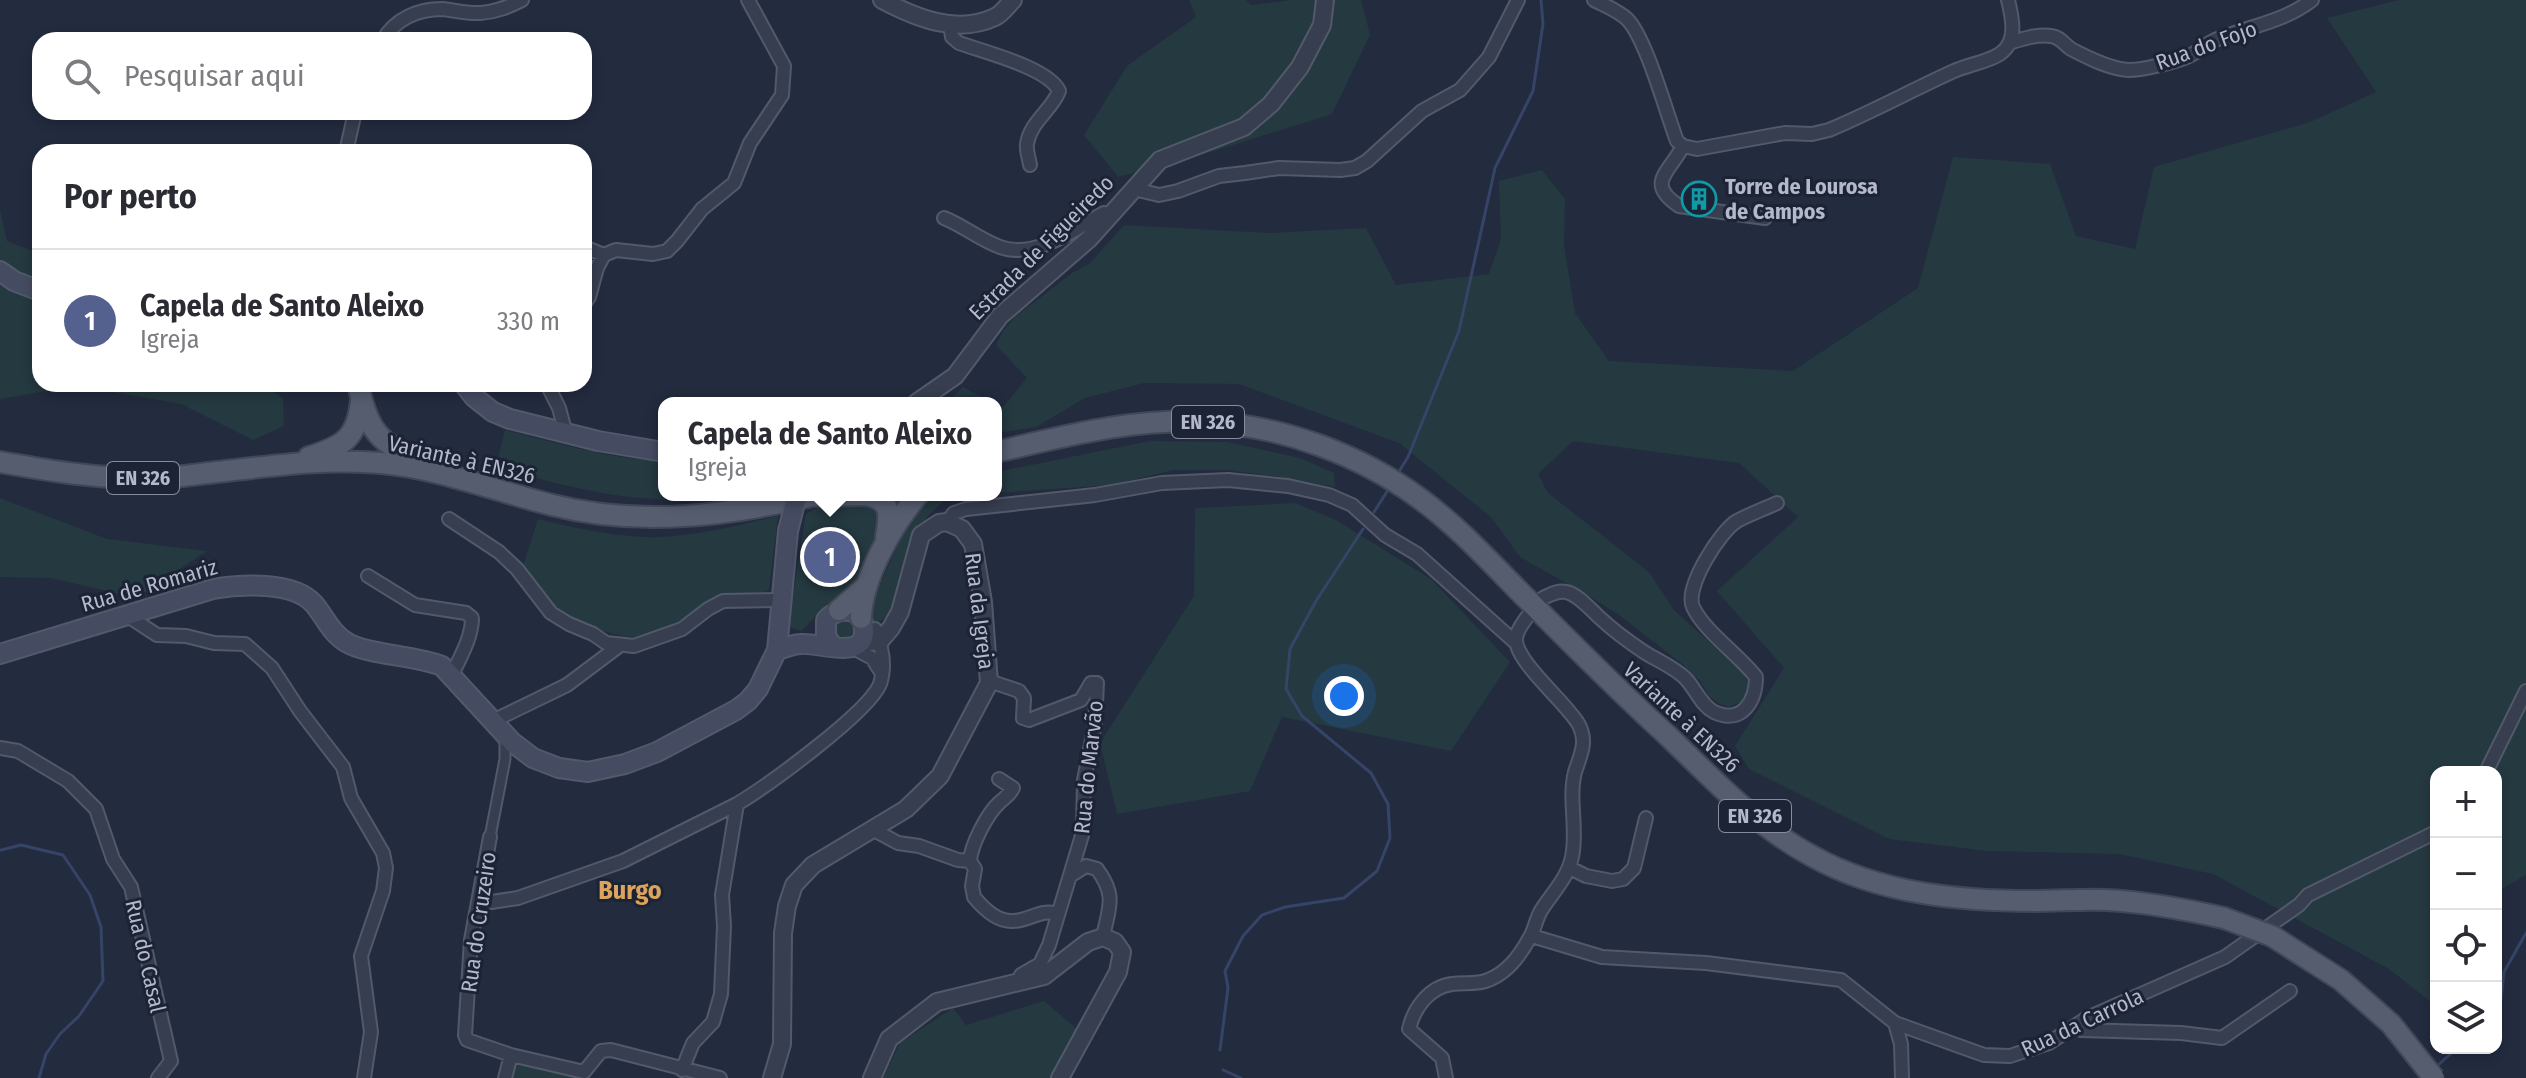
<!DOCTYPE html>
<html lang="pt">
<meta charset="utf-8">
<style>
:root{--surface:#fff;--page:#f7f7f7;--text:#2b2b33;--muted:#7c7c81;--line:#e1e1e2;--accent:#54618e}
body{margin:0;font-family:"Fira Sans Condensed",sans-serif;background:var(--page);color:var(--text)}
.controls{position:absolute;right:24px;bottom:24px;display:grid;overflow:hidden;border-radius:16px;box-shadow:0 4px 12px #0003}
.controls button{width:72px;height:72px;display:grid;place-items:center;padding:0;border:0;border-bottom:2px solid var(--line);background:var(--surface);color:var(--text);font:40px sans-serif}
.you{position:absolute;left:1344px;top:696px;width:28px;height:28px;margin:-20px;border:6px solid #fff;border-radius:50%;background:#1a73e8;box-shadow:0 0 0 12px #1a73e833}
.badge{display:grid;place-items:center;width:52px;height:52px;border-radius:50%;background:var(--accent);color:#fff;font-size:26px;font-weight:700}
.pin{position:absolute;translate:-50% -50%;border:4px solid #fff;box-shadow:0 2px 8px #0006}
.popup{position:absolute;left:658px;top:397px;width:344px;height:104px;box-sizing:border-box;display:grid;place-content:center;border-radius:16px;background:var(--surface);filter:drop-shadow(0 2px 6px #0005);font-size:26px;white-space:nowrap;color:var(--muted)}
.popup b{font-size:30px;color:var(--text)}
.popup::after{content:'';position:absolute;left:50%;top:100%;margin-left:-16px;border:16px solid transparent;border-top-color:var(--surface)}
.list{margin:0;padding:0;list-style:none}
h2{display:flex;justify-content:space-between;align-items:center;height:104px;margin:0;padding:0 32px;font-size:34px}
h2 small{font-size:26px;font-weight:400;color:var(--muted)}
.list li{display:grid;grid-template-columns:52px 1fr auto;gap:24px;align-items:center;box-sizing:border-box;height:144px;padding:0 32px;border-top:2px solid var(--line)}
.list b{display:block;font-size:30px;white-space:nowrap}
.list p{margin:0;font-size:26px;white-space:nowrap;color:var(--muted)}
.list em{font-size:26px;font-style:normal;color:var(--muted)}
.icon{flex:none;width:44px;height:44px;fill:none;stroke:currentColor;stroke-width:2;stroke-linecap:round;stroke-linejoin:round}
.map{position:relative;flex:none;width:2526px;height:1078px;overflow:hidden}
.search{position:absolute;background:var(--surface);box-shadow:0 4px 12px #0003;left:32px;top:32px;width:560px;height:88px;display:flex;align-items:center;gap:20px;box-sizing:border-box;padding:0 28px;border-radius:24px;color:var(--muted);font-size:30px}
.panel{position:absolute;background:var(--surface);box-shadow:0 4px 12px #0003;left:32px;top:144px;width:560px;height:248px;border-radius:24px}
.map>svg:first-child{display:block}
.green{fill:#253940}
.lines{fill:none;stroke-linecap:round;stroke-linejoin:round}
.stream{stroke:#354467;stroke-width:3}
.pedestrian-casing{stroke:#52596a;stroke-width:13}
.minor-casing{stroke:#52596a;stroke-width:16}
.tertiary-casing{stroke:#52596a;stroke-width:20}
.secondary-casing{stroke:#52596a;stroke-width:22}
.primary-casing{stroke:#404758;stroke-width:24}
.pedestrian{stroke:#373e4f;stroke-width:9}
.minor{stroke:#373e4f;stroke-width:12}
.tertiary{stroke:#373e4f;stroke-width:16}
.secondary{stroke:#454c62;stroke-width:18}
.primary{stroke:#555d6f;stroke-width:20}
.secondary-bridge-casing{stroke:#52596a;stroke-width:22;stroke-linecap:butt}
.primary-bridge-casing{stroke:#404758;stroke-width:24;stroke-linecap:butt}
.secondary-bridge{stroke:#454c62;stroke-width:18}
.primary-bridge{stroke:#555d6f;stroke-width:20}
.labels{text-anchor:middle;stroke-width:6;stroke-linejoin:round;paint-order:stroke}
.shield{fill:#1c2334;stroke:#868c9d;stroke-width:2}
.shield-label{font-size:20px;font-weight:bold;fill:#b3b9ca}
.street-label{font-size:22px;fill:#b3b9ca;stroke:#1c2334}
.poi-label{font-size:22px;font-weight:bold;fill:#b3b9ca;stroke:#1c2334;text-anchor:start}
.quarter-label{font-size:26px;font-weight:bold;fill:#daa45e;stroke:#1c2334}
</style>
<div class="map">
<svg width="2526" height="1078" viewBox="0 0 2526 1078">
<rect width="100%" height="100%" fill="#232b3f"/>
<path class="green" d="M 1189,0 L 1246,0 L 1251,5 L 1291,0 L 1361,0 L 1370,35 L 1332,114 L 1198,156 L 1118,177 L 1084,135 L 1127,66 L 1196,17 Z
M 2399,0 L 2526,0 L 2526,875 L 2500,890 L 2496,906 L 2496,772 L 2436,772 L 2436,1006 L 2389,969 L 2213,874 L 2119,854 L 1986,851 L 1889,839 L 1749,769 L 1735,746 L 1784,668 L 1717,591 L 1798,517 L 1739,463 L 1573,441 L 1538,474 L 1548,493 L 1649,572 L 1674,610 L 1745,675 L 1749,689 L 1741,702 L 1729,707 L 1720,704 L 1709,696 L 1700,681 L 1682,664 L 1618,614 L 1584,593 L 1520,557 L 1491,517 L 1399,443 L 1239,384 L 1144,383 L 1085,398 L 1036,427 L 996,433 L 996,404 L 1003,407 L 1027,378 L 996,345 L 1003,331 L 1015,317 L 1072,273 L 1090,263 L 1124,225 L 1268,233 L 1366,228 L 1396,285 L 1489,274 L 1501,239 L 1499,181 L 1542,170 L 1565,199 L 1564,245 L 1575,313 L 1609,361 L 1793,371 L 1918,288 L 1953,157 L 2050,164 L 2076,236 L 2135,249 L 2154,167 L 2310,122 L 2376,92 L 2327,18 Z
M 0,209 L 7,241 L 40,254 L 40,384 L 203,384 L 205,387 L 219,384 L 261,384 L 283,398 L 284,426 L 253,440 L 181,404 L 78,386 L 0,399 Z
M 963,387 L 994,403 L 946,403 Z
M 505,430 C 558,443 609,459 664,461 L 664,495 L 715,495 C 639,508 569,487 496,467 Z
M 1150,441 L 1227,442 L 1300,458 L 1334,473 L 1335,487 L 1281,477 L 1226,470 L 1173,470 L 1112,485 L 996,493 L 996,472 Z
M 935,495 L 972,495 L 947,498 L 928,516 L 916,536 L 889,614 L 881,621 L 872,621 L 867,613 L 905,530 L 930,497 Z
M 0,498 L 107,539 L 207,551 L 137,598 L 51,578 L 0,577 Z
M 860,501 L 878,504 L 881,529 L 864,570 L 852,588 L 820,612 L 801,631 L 790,627 L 789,621 L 806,514 L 820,506 Z
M 1295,503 L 1336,520 L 1431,579 L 1510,662 L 1451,751 L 1282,717 L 1250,791 L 1117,814 L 1100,743 L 1194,596 L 1195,508 Z
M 778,516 L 769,590 C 754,597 737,591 721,596 C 703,602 691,617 673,624 C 664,628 654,633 645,636 C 617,642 562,617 544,596 C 536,587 530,576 523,566 L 538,519 C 574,528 625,539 661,537 C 701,535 739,525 778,516 Z
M 845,617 L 856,623 L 854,639 L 838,642 L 831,627 Z
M 1044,1001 L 1077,1029 L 1050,1078 L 883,1078 L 900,1043 L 953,1008 L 966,1025 Z
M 515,1059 L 588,1078 L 510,1078 Z"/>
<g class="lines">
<path class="stream" d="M 1398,473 L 1408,457 L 1459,331 L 1495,168 L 1533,91 L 1543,24 L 1541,0
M 1374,512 L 1388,490
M 1,850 L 21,845 L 63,855 L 90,895 L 101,927 L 103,981 L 79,1016 L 60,1034 L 46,1054 L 39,1078
M 2496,1005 L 2501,999 L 2504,972 L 2526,933
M 1220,1050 L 1228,988 L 1225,971 L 1243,936 L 1262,915 L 1285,907 L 1344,898 L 1377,871 L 1390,838 L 1388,804 L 1371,773 L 1302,716 L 1286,689 L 1290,649 L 1316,601 L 1363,529
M 2436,1067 L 2457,1048
M 1223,1070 L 1241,1078"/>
<g class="pedestrian-casing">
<path id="pedestrian" d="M 490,837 L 505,759 L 505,737"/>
</g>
<g class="minor-casing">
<path id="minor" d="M 1594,0 C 1606,6 1617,10 1627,19 C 1646,38 1666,112 1677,141 L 1683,146 L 1697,149 L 1785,133 L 1812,134 L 1829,130 C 1872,112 1912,90 1954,71 C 1967,65 1991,61 2001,53 C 2018,41 2012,16 2008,0
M 950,24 L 952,37 L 959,43 C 984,52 1049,68 1059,91 C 1052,110 1030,122 1027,144 C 1026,150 1029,158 1030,165
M 383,40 C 395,19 418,9 442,9 C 454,10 467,14 480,13 C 496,12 508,7 522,0
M 2009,43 C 2022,39 2037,34 2051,36 C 2060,37 2064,44 2071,49 C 2088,58 2110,69 2129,70 C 2143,70 2176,62 2189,56 C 2198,52 2206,44 2215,40 C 2247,27 2284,22 2312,0
M 1683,146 C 1669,173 1645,183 1679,206 L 1765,218
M 346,152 L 355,112
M 1134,189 L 1159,195 L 1178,191 L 1219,176 L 1245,173 L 1279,168 L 1340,170 L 1355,168 L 1367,161 L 1422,111 L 1460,90 L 1489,57 L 1518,0
M 944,218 C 964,226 980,240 1000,247 C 1035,260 1075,229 1104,213 L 1111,216
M 584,247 L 604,255
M 584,304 L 589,297 L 597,268 L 604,255 L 616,250 L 653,254 L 667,251 L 677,241 L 702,209 L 734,183 L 750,143 L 782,95 L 784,66 L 748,0
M 547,384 L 559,408 L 566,434
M 449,519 L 499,552 L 517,569 L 551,613 L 569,624 L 593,634 L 606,643 L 634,646 L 682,629 L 708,609 L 723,601 L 782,600
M 947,522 L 954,513 L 966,509 L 1095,495 L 1162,483 L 1228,480 L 1288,486 L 1329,495 L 1352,505 L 1385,535 L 1417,554 L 1516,643
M 368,576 L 415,605 L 466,613 L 472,618 C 472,638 460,657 452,675
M 1543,598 C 1550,595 1557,590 1566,592 C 1578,594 1591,610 1600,618 C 1614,631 1629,642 1644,652 C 1658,661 1674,667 1686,679 C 1696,690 1701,705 1714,712 C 1742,725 1756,701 1756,677 C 1739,655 1704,631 1693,607 C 1684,588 1720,531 1737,521 C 1750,514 1764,509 1777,503
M 128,616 L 157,635 L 186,636 L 214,643 L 245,644 L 272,668 L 300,711 L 343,767 L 351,798 L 383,853 L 386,868 L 383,891 L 361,956 L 371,1032 L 364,1078
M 853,648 L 872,658 L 881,672
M 989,681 L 1019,691 L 1024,698 L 1023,718 L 1029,720 L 1081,700 L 1091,683 L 1097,683 L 1095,724 L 1084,780 L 1083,832 L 1049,945 L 1040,964 L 1021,975 L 1019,982
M 493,721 L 567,685 L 619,646
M 0,748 L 18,751 L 68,781 L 96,809 L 113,859 L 131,887 L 171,1061 L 158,1078
M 2486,772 L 2526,691
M 872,829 L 898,843 L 919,846 L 958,860 L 970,861
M 490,837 L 471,940 L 465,1035 L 467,1040 L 511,1055 L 584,1072 L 601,1051 L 611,1050 L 720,1078
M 970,861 L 975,869 L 972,886 L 974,897 C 983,908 997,922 1013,921 C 1029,921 1041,908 1058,914
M 970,861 C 971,845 987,814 999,803 C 1005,797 1009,796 1013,788 L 999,779
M 1570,868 L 1586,876 L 1612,881 L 1623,879 L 1634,868 L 1646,818
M 1070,876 L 1086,866 L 1097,869 C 1117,896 1109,907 1103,937
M 478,904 L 518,898 L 623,861 L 737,804
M 1532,936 L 1602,957 L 1706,963 L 1841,980 L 1895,1023 L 1984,1055 L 2010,1056 L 2049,1043 L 2087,1018 L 2225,957 L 2299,905 L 2308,895 L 2436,832
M 1895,1023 L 1901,1044 L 1902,1078
M 2073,1027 L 2081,1030 L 2181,1033 L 2222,1038 L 2290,991
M 682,1070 L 693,1043 L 713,1022 L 721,994 L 724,926 L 722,895 L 737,804 C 767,786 868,713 880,684 C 886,666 882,646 875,629
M 505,1078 L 511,1055
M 1446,1078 L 1442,1058 L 1409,1029 C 1414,1008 1429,987 1452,984 C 1463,982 1478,985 1488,980 C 1507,973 1521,954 1530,937 C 1535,929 1536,918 1542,909 C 1553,892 1568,877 1572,857 C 1578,830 1568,799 1575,772 C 1580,756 1588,742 1579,725 C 1568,704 1514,661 1516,638 C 1517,630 1523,623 1527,617"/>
</g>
<g class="tertiary-casing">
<path id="tertiary" d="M 882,0 C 916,18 957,35 995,17 C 1002,14 1007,6 1013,0
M 916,403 L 955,376 L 1000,316 L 1089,239 L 1160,160 L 1244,127 L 1271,104 L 1300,67 L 1322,25 L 1325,0
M 772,1078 L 782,1044 L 783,933 L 787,906 L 794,885 L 813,865 L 906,809 L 940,776 L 989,683 L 983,602 L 973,544 L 962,529 L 947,522 L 939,523 L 921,535 L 900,612 L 891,628 L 880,641 L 860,643
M 872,1078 L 889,1039 L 937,1002 L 1044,976 L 1088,942 L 1103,937 L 1115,942 L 1122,952 L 1118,972 L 1060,1078"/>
</g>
<g class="secondary-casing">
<path id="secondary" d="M 0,271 L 14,281 L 40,291
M 464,384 L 474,397 L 493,412 L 510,419 L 598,441 L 664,452
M 777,650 C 785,648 793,644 801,644 C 819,642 867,662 864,628 C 862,606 837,607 826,620 L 826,637 L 833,646
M 0,654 L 213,589 C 240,584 294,581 314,604 C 325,617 331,633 346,642 C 367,655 415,655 442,666 L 512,742 L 533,758 L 559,768 L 588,772 L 625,764 L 657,752 L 736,710 L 748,701 L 758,689 L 777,650 L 788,531"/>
</g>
<g class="primary-casing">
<path id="primary" d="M 358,384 C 370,438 382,446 433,462
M 996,452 C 1065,436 1138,417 1210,422 C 1284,427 1359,454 1419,498 C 1462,529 1498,571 1536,608 C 1579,651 1622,694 1667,735 C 1712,778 1756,826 1812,856 C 1880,894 1959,901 2036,901 C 2059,901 2083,899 2106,900 C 2146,902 2184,909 2224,918
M 309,457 C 344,446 357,438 361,401
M 0,462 C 52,471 104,480 157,478 C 177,478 197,474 217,472 C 271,466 326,458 381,463 C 439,468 495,491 552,505 C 640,527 728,516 816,495
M 866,495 C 892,500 890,514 886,537
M 810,496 L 863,495
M 839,610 L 865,587
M 861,618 C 862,579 892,525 918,495"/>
</g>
<use href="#pedestrian" class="pedestrian"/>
<use href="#minor" class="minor"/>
<use href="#tertiary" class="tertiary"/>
<use href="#secondary" class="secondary"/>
<use href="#primary" class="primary"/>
<g class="secondary-bridge-casing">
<path id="secondary-bridge" d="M 788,531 L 797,495"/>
</g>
<g class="primary-bridge-casing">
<path id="primary-bridge" d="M 2224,918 L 2272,936 L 2341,980 L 2391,1024 L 2434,1078"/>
</g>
<use href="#secondary-bridge" class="secondary-bridge"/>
<use href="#primary-bridge" class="primary-bridge"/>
</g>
<defs>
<g id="building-ring" transform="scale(1.8)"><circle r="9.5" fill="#1c2334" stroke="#0f9aa8" stroke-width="1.5"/><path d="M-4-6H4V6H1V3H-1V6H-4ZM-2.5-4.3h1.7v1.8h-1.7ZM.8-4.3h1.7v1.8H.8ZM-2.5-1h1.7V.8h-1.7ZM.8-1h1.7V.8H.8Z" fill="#0f9aa8"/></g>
</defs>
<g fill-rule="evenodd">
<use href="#building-ring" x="1699" y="199"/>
</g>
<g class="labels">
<g class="shield">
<rect x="1172" y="406" width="72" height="32" rx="6"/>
<rect x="107" y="462" width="72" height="32" rx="6"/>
<rect x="1719" y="800" width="72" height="32" rx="6"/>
</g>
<g class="shield-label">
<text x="1208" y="429">EN 326</text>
<text x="143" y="485">EN 326</text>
<text x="1755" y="823">EN 326</text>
</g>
<g class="street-label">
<text transform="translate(2206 45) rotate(-20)" y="8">Rua do Fojo</text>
<text transform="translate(1041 247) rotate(-45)" y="8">Estrada de Figueiredo</text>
<text transform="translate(462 459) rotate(13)" y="8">Variante à EN326</text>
<text transform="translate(149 585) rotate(-16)" y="8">Rua de Romariz</text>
<text transform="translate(980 611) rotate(83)" y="8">Rua da Igreja</text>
<text transform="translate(1682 717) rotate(43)" y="8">Variante à EN326</text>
<text transform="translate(1088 767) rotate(-84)" y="8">Rua do Marvão</text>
<text transform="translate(478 922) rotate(-82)" y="8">Rua do Cruzeiro</text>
<text transform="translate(146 956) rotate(77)" y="8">Rua do Casal</text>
<text transform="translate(2082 1022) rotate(-25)" y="8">Rua da Carrola</text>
</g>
<g class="poi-label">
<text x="1725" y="194">Torre de Lourosa<tspan x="1725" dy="25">de Campos</tspan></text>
</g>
<g class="quarter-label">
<text x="630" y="899">Burgo</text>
</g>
</g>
</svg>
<div class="controls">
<button>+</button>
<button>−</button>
<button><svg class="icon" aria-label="locate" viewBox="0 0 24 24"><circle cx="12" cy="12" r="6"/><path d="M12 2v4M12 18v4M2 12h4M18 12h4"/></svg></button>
<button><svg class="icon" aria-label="layers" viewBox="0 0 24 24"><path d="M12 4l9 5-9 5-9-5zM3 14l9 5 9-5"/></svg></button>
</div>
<div class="you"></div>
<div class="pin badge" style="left:830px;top:557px">1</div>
<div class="popup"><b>Capela de Santo Aleixo</b>Igreja</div>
<div class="search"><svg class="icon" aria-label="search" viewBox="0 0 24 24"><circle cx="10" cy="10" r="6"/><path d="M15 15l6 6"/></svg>Pesquisar aqui</div>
<section class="panel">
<h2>Por perto<small></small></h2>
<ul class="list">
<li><span class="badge">1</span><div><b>Capela de Santo Aleixo</b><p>Igreja</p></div><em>330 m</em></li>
</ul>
</section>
</div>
